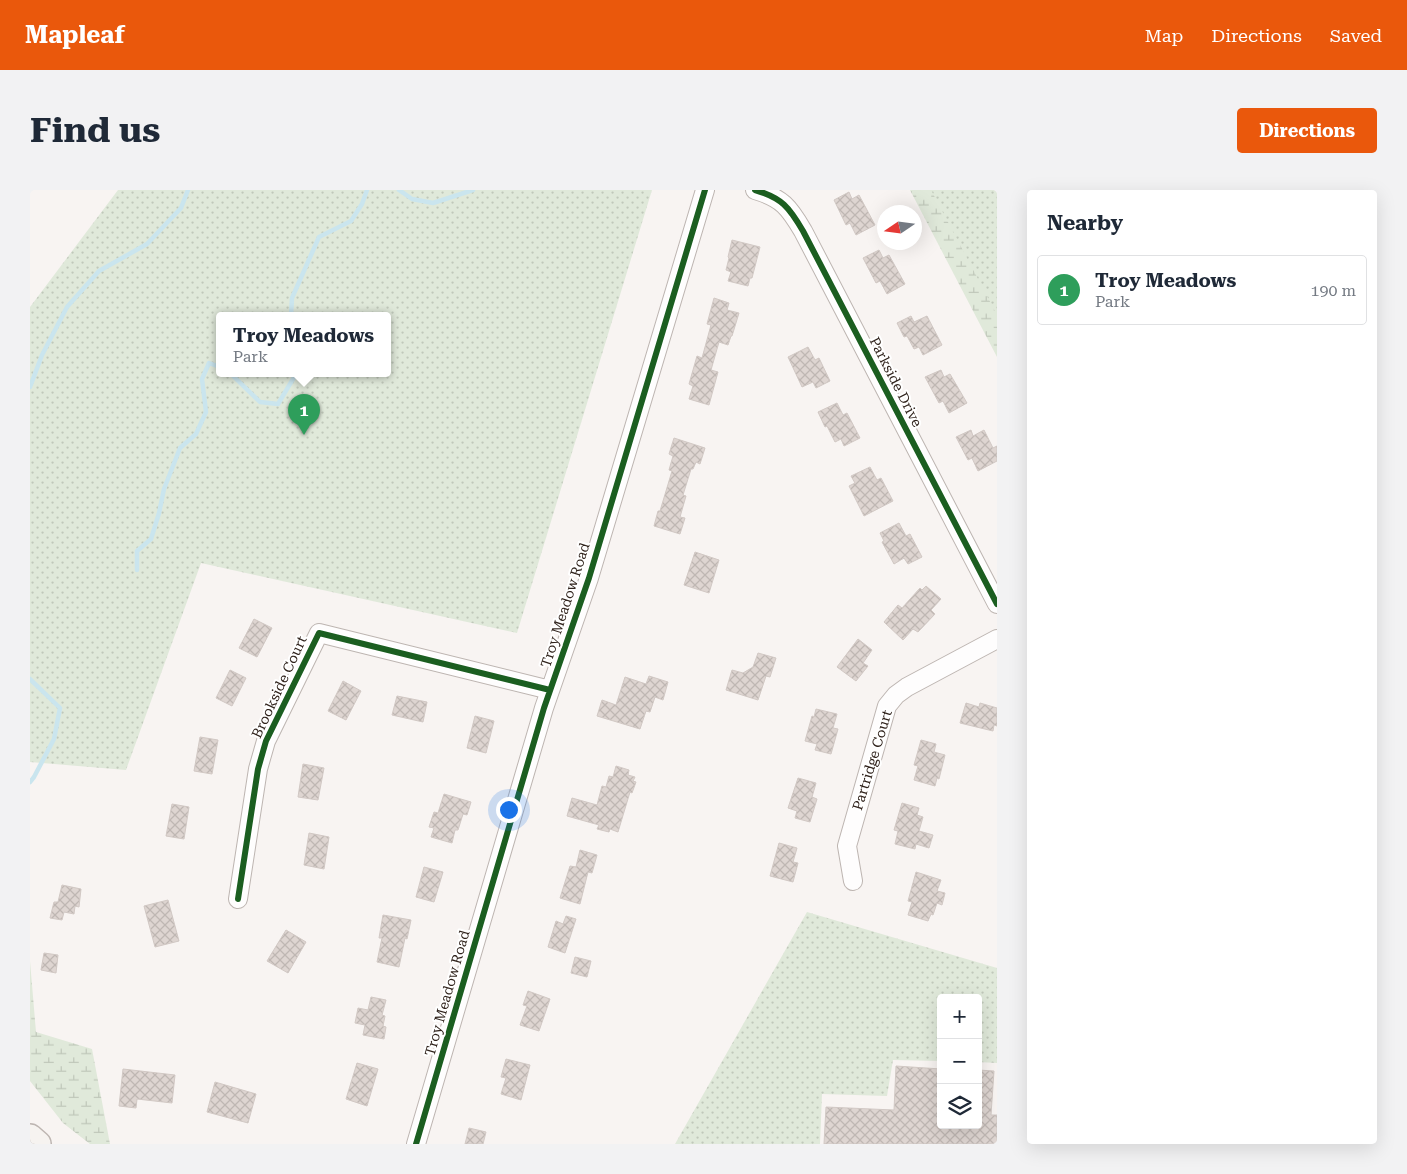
<!DOCTYPE html>
<meta charset="utf-8">
<style>
:root{--surface:#fff;--page:#f2f2f3;--text:#1f2937;--muted:#747a83;--line:#e0e1e3;--accent:#ea580c}
body{margin:0;font-family:"Roboto Serif",serif;background:var(--page);color:var(--text)}
.controls{position:absolute;right:15px;bottom:15px;display:grid;overflow:hidden;border-radius:5px;box-shadow:0 5px 20px #0002}
.controls button{width:45px;height:45px;display:grid;place-items:center;padding:0;border:0;border-bottom:1px solid var(--line);background:var(--surface);color:var(--text);font:25px sans-serif}
.compass{position:absolute;left:847px;top:15px;width:45px;height:45px;border-radius:50%;background:var(--surface);box-shadow:0 5px 20px #0002;rotate:257deg}
.you{position:absolute;left:478px;top:619px;width:18px;height:18px;margin:-12px;border:4px solid #fff;border-radius:50%;background:#1a73e8;box-shadow:0 0 0 8px #1a73e833}
.badge{display:grid;place-items:center;width:32px;height:32px;border-radius:50%;background:var(--accent);color:#fff;font-size:16px;font-weight:700}
.pin{position:absolute;translate:-50% -41px;filter:drop-shadow(0 1px 2px #0008)}
.pin::after{content:'';position:absolute;top:26px;width:18px;height:15px;background:inherit;clip-path:polygon(0 0,100% 0,50% 100%)}
.popup{position:absolute;left:186px;top:122px;width:175px;height:65px;box-sizing:border-box;display:grid;place-content:center;border-radius:5px;background:var(--surface);filter:drop-shadow(0 1px 4px #0005);font-size:16px;white-space:nowrap;color:var(--muted)}
.popup b{font-size:19px;color:var(--text)}
.popup::after{content:'';position:absolute;left:50%;top:100%;margin-left:-10px;border:10px solid transparent;border-top-color:var(--surface)}
.list{margin:0;padding:0;list-style:none}
h2{display:flex;justify-content:space-between;align-items:center;height:65px;margin:0;padding:0 20px;font-size:21px}
h2 small{font-size:16px;font-weight:400;color:var(--muted)}
.list li{display:grid;grid-template-columns:32px 1fr auto;gap:15px;align-items:center;box-sizing:border-box;height:70px;margin:0 10px 10px;padding:0 10px;border:1px solid var(--line);border-radius:5px}
.list b{display:block;font-size:19px;white-space:nowrap}
.list p{margin:0;font-size:16px;white-space:nowrap;color:var(--muted)}
.list em{font-size:16px;font-style:normal;color:var(--muted)}
.icon{flex:none;width:28px;height:28px;fill:none;stroke:currentColor;stroke-width:2;stroke-linecap:round;stroke-linejoin:round}
.map{position:relative;flex:none;width:967px;height:954px;overflow:hidden;border-radius:5px}
header{display:flex;align-items:center;gap:30px;box-sizing:border-box;height:70px;padding:0 25px;background:var(--accent);color:#fff}
header strong{font-size:24px}
nav{display:flex;gap:28px;margin-inline-start:auto;font-size:18px}
.intro{display:flex;align-items:center;justify-content:space-between;box-sizing:border-box;height:120px;padding:0 30px}
h1{margin:0;font-size:35px}
.button{padding:12px 22px;border-radius:5px;background:var(--accent);color:#fff;font-size:18px;font-weight:700}
main{display:flex;gap:30px;padding:0 30px}
aside{flex:1;background:var(--surface);border-radius:5px;box-shadow:0 5px 20px #0002}
.map>svg:first-child{display:block}
.wetland{fill:url(#wetland-marsh)}
.park{fill:url(#park-dots);fill-rule:evenodd}
.lines{fill:none;stroke-linecap:round;stroke-linejoin:round}
.stream{stroke:#cae5ee;stroke-width:4.5}
.building{fill:url(#building-cross-hatch);stroke:#d1c8c4}
.minor-casing{stroke:#bdb5b1;stroke-width:20}
.secondary-casing{stroke:#bdb5b1;stroke-width:28}
.minor{stroke:#fefdfd;stroke-width:18}
.secondary{stroke:#f6f3f0;stroke-width:25}
.cycleway-casing{stroke:#fff;stroke-width:9}
.cycleway{stroke:#1b5e20;stroke-width:6}
.labels{text-anchor:middle;stroke-width:4;stroke-linejoin:round;paint-order:stroke}
.street-label{font-size:14px;fill:#30231c;stroke:#fff}
</style>
<header>
<strong>Mapleaf</strong>
<nav><a>Map</a><a>Directions</a><a>Saved</a></nav>
</header>
<div class="intro"><h1>Find us</h1><a class="button">Directions</a></div>
<main>
<div class="map">
<svg width="967" height="954" viewBox="0 0 967 954">
<defs>
<pattern id="wetland-marsh" width="20" height="14" patternUnits="userSpaceOnUse" patternTransform="scale(1.25)"><rect width="20" height="14" fill="#e0e9da"/><path d="M1 5h8M5 5V1M11 12h8M15 12V8" fill="none" stroke="#c0c8ba"/></pattern>
<pattern id="park-dots" width="8" height="8" patternUnits="userSpaceOnUse" patternTransform="scale(1.25)"><rect width="8" height="8" fill="#e0e9da"/><path d="M2 2h.1M6 6h.1" fill="none" stroke="#c0c8ba" stroke-width="1.8" stroke-linecap="round"/></pattern>
<pattern id="building-cross-hatch" width="8" height="8" patternUnits="userSpaceOnUse" patternTransform="scale(1.25)"><rect width="8" height="8" fill="#ded5d1"/><path d="M0 0l8 8M0 8l8-8" fill="none" stroke="#bfb7b3"/></pattern>
</defs>
<rect width="100%" height="100%" fill="#f8f4f2"/>
<path class="wetland" d="M 880,0 L 967,0 L 967,167 Z
M 0,771 L 6,842 L 62,859 L 80,954 L 60,954 L 33,933 L 0,891 Z"/>
<path class="park" d="M 88,0 L 622,0 L 487,443 L 171,373 L 96,580 L 0,572 L 0,117 ZM 358,126 L 358,184 L 190,184 L 190,126 Z
M 901,0 L 967,0 L 967,125 Z
M 777,722 L 967,778 L 967,873 L 948,872 L 948,808 L 911,808 L 911,871 L 863,870 L 857,906 L 792,904 L 790,954 L 645,954 Z"/>
<g class="lines">
<path class="stream" d="M 369,0 L 382,9 L 403,13 L 443,0
M 261,126 L 262,108 L 289,47 L 321,31 L 332,14 L 337,0
M 201,184 L 230,212 L 248,214 L 266,184
M 0,197 L 12,165 L 37,117 L 69,81 L 117,54 L 151,18 L 158,0
M 107,380 L 107,361 L 121,349 L 129,323 L 134,299 L 150,258 L 166,244 L 176,222 L 172,189 L 179,173 L 190,177
M 0,489 L 30,518 L 24,549 L 4,587 L 0,592"/>
</g>
<path class="building" d="M 819,2 L 822,9 L 829,5 L 845,35 L 826,45 L 820,33 L 816,35 L 804,10 Z
M 702,50 L 730,57 L 722,88 L 720,88 L 718,96 L 698,91 L 701,82 L 696,80 L 699,68 L 698,67 Z
M 849,60 L 853,68 L 859,65 L 875,94 L 857,104 L 850,91 L 846,93 L 833,68 Z
M 684,108 L 699,113 L 697,120 L 709,123 L 702,146 L 701,146 L 698,155 L 689,152 L 681,180 L 688,182 L 679,215 L 659,209 L 663,196 L 659,194 L 667,166 L 672,168 L 681,135 L 677,134 Z
M 881,126 L 884,132 L 897,126 L 912,155 L 893,165 L 889,157 L 884,159 L 877,146 L 874,147 L 867,133 Z
M 778,157 L 785,170 L 789,168 L 800,191 L 786,198 L 783,192 L 772,197 L 758,167 Z
M 911,180 L 914,187 L 920,184 L 937,213 L 919,223 L 913,211 L 909,213 L 895,187 Z
M 807,213 L 813,225 L 817,223 L 830,248 L 814,256 L 811,249 L 805,252 L 797,236 L 795,237 L 788,222 Z
M 941,240 L 943,246 L 954,240 L 963,258 L 967,256 L 967,271 L 948,281 L 942,268 L 938,270 L 926,247 Z
M 644,248 L 675,258 L 670,274 L 666,272 L 663,279 L 661,279 L 653,305 L 656,306 L 650,327 L 655,328 L 650,344 L 624,336 L 628,321 L 630,321 L 642,281 L 639,280 L 643,266 L 639,264 Z
M 840,277 L 847,290 L 851,288 L 863,311 L 834,326 L 819,296 L 825,293 L 821,286 Z
M 869,333 L 876,346 L 880,344 L 892,367 L 878,374 L 874,368 L 864,374 L 852,352 L 854,351 L 850,343 Z
M 665,362 L 689,370 L 679,403 L 654,395 Z
M 896,396 L 911,409 L 901,420 L 905,424 L 888,442 L 883,439 L 873,450 L 854,432 L 868,415 L 872,418 L 890,398 L 892,400 Z
M 224,429 L 242,438 L 227,467 L 209,458 Z
M 828,449 L 842,460 L 833,473 L 838,476 L 826,491 L 807,477 Z
M 728,463 L 746,468 L 740,487 L 736,486 L 728,510 L 696,500 L 702,480 L 713,483 L 723,477 Z
M 200,480 L 216,488 L 202,516 L 186,508 Z
M 619,486 L 638,492 L 633,510 L 625,507 L 620,522 L 616,521 L 610,539 L 567,526 L 572,510 L 586,515 L 595,487 L 616,494 Z
M 313,491 L 331,501 L 316,530 L 298,521 Z
M 367,506 L 397,512 L 393,532 L 362,525 Z
M 936,513 L 949,517 L 950,513 L 967,518 L 967,536 L 964,535 L 963,541 L 930,533 Z
M 786,519 L 807,524 L 803,538 L 808,539 L 801,564 L 785,560 L 787,554 L 775,551 L 782,526 L 784,527 Z
M 445,526 L 464,531 L 456,563 L 437,558 Z
M 170,547 L 188,550 L 182,584 L 164,581 Z
M 891,550 L 906,554 L 904,562 L 915,565 L 909,589 L 907,588 L 905,596 L 884,590 L 888,576 L 884,575 Z
M 273,574 L 294,578 L 288,610 L 268,607 Z
M 586,576 L 599,580 L 598,585 L 605,587 L 603,591 L 606,592 L 602,603 L 600,602 L 588,642 L 580,639 L 579,642 L 567,639 L 569,635 L 537,626 L 542,608 L 567,615 L 572,596 L 576,597 L 579,586 L 583,587 Z
M 768,588 L 786,593 L 782,607 L 787,609 L 780,632 L 765,628 L 767,621 L 758,618 Z
M 414,604 L 441,612 L 437,625 L 433,624 L 428,640 L 425,640 L 422,653 L 401,647 L 404,638 L 399,637 L 404,622 L 408,623 Z
M 872,613 L 889,618 L 887,625 L 893,627 L 889,641 L 903,645 L 899,658 L 886,654 L 885,659 L 865,654 L 868,641 L 864,640 Z
M 142,614 L 159,617 L 154,649 L 136,646 Z
M 279,643 L 299,647 L 294,679 L 274,675 Z
M 749,653 L 767,658 L 763,672 L 768,673 L 763,692 L 740,686 Z
M 550,660 L 567,665 L 562,683 L 558,682 L 550,714 L 530,708 L 540,676 L 546,677 Z
M 394,677 L 413,682 L 404,712 L 386,707 Z
M 886,682 L 911,690 L 907,701 L 915,703 L 912,715 L 907,713 L 903,725 L 901,724 L 898,731 L 878,725 L 882,712 L 878,711 Z
M 32,695 L 51,699 L 49,717 L 45,716 L 44,724 L 34,722 L 32,730 L 20,728 L 24,712 L 28,712 Z
M 138,710 L 149,751 L 125,757 L 114,716 Z
M 353,725 L 381,730 L 377,749 L 375,748 L 369,777 L 347,772 L 352,748 L 349,748 Z
M 536,726 L 546,729 L 535,763 L 518,757 L 526,731 L 533,734 Z
M 256,740 L 276,752 L 258,783 L 237,771 Z
M 14,763 L 28,765 L 26,783 L 11,780 Z
M 545,767 L 561,771 L 557,787 L 541,783 Z
M 498,801 L 520,809 L 509,841 L 490,835 L 497,816 L 493,815 Z
M 341,807 L 356,810 L 352,825 L 355,826 L 353,836 L 356,837 L 354,849 L 333,845 L 335,835 L 325,833 L 328,818 L 338,820 Z
M 476,869 L 500,875 L 491,910 L 471,904 L 476,888 L 471,887 Z
M 327,873 L 348,879 L 337,916 L 316,909 Z
M 866,876 L 911,879 L 911,935 L 948,935 L 948,880 L 964,881 L 961,925 L 967,925 L 967,954 L 794,954 L 796,917 L 864,920 Z
M 93,879 L 145,885 L 142,913 L 107,909 L 106,918 L 89,916 Z
M 185,892 L 226,904 L 218,933 L 177,922 Z
M 439,938 L 456,942 L 453,954 L 435,954 Z"/>
<g class="lines">
<g class="minor-casing">
<path id="minor" d="M 725,0 C 752,8 759,17 773,41 L 967,414
M 823,691 L 817,656 L 857,516 L 866,505 L 877,497 L 967,449
M 208,709 L 228,579 L 236,551 L 289,443 L 520,500
M 386,954 L 514,518 L 559,388 L 675,0"/>
</g>
<g class="secondary-casing">
<path id="secondary" d="M 0,947 L 8,954"/>
</g>
<use href="#minor" class="minor"/>
<use href="#secondary" class="secondary"/>
<g class="cycleway-casing">
<path id="cycleway" d="M 725,0 C 752,8 759,17 773,41 L 967,414
M 208,709 L 228,579 L 236,551 L 289,443 L 520,500
M 386,954 L 514,518 L 559,388 L 675,0"/>
</g>
<use href="#cycleway" class="cycleway"/>
</g>
<g class="labels">
<g class="street-label">
<text transform="translate(866 192) rotate(63)" y="5">Parkside Drive</text>
<text transform="translate(535 415) rotate(-72)" y="5">Troy Meadow Road</text>
<text transform="translate(249 497) rotate(-65)" y="5">Brookside Court</text>
<text transform="translate(842 570) rotate(-73)" y="5">Partridge Court</text>
<text transform="translate(417 803) rotate(-74)" y="5">Troy Meadow Road</text>
</g>
</g>
</svg>
<div class="controls">
<button>+</button>
<button>−</button>
<button><svg class="icon" aria-label="layers" viewBox="0 0 24 24"><path d="M12 4l9 5-9 5-9-5zM3 14l9 5 9-5"/></svg></button>
</div>
<svg class="compass" viewBox="-18 -18 36 36"><path d="M0-13l5 13h-10z" fill="#e53935"/><path d="M0 13l5-13h-10z" fill="#747a83"/></svg>
<div class="you"></div>
<div class="pin badge" style="left:274px;top:245px;background:#2e9e5b">1</div>
<div class="popup"><b>Troy Meadows</b>Park</div>
</div>
<aside>
<h2>Nearby<small></small></h2>
<ul class="list">
<li><span class="badge" style="background:#2e9e5b">1</span><div><b>Troy Meadows</b><p>Park</p></div><em>190 m</em></li>
</ul>
</aside>
</main>
